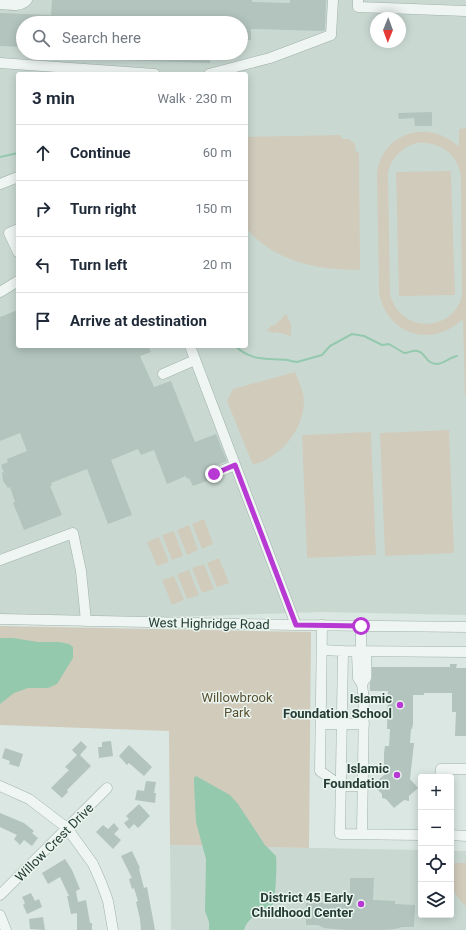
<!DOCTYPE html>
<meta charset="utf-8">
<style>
:root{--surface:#fff;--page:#f2f2f3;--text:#1f2937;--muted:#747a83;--line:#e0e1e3}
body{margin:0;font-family:Roboto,sans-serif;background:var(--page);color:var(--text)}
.controls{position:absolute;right:12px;bottom:12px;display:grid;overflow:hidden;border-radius:4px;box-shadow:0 2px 10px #0003}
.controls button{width:36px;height:36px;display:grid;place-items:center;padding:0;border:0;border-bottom:1px solid var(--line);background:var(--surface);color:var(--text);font:20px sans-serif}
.compass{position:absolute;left:370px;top:12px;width:36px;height:36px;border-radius:50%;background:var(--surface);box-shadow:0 2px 10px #0003;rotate:181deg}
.stop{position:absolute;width:12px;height:12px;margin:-9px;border:3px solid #b838d4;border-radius:50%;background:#fff}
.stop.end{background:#b838d4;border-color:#fff;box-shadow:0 1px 4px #0008}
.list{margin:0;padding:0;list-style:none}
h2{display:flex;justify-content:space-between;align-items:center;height:52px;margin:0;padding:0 16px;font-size:17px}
h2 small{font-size:13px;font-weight:400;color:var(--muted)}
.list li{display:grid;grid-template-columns:26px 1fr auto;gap:12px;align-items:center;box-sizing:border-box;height:56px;padding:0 16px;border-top:1px solid var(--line)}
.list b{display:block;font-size:15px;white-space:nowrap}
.list em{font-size:13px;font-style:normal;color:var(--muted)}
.icon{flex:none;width:22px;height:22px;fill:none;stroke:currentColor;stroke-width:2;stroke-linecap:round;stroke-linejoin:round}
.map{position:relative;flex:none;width:466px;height:930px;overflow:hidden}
.search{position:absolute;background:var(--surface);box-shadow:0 2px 10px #0003;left:16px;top:16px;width:232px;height:44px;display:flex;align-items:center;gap:10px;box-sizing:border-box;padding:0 14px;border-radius:22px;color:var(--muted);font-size:15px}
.panel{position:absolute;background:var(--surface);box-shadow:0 2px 10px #0003;left:16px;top:72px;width:232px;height:276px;border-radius:4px}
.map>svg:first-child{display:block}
.built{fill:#c9d9d2;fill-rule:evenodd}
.green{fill:#d1cbbc;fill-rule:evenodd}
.water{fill:#94c9ae}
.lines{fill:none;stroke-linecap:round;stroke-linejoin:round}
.stream{stroke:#94c9ae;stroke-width:2}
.building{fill:#b2c4bd}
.minor-casing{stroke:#a1b1aa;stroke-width:11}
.minor{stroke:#eef5f2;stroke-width:10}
.route{stroke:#b838d4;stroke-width:5}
.poi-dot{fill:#b838d4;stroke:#ebf5f0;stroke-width:1.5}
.labels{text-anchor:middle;stroke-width:3;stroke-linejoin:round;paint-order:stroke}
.street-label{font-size:13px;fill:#253d34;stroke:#ebf5f0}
.park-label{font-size:13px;fill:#5a5131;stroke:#ebf5f0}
.poi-label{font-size:13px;font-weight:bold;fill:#253d34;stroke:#ebf5f0;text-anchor:end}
</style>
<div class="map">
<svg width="466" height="930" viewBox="0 0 466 930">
<rect width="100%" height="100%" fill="#dbe7e2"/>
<path class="built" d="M 0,0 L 466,0 L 466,615 L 322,612 L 136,618 L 0,616 ZM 376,18 L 400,18 L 400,42 L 376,42 ZM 23,23 L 241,23 L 241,53 L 23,53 ZM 18,74 L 246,74 L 246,346 L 18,346 Z
M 170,845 L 421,850 L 421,915 L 451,915 L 451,851 L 466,851 L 466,930 L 171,930 Z"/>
<path class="green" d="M 466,128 L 466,395 L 465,395 L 463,319 C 432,349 386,335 379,292 L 377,174 C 381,132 430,118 459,147 L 459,129 ZM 416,143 C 439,141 459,154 461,178 L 462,296 C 451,335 398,332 390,293 L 388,172 C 392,157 402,148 416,143 Z
M 341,135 L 342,139 L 349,139 L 355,144 L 356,152 L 359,152 L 360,270 C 317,270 275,262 246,228 L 246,137 Z
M 451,171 L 455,295 L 399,296 L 396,172 Z
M 286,314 L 291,324 L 291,336 L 276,332 L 272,333 L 271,331 L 268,332 L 267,329 L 270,328 L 270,326 L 275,325 Z
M 295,372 C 298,379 301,386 303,393 C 308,419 290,447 267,459 C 263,462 257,463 253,465 L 227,401 L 233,389 Z
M 449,430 L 454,553 L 385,556 L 380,433 Z
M 371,432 L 376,555 L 307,558 L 302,435 Z
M 204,519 L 213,544 L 202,549 L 192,524 Z
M 189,525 L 198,550 L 187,555 L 177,530 Z
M 174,531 L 183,556 L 172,560 L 162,535 Z
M 159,537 L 169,562 L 157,566 L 147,542 Z
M 219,558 L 229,583 L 217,587 L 207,563 Z
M 204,564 L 214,589 L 202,593 L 192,568 Z
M 189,570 L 199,595 L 187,599 L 177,574 Z
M 174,576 L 184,600 L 172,605 L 162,580 Z
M 0,626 L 311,632 L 309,848 L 170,845 L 169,731 L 0,725 Z
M 451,863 L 466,863 L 466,906 C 450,892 451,883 451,863 Z"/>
<path class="water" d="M 0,638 L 13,638 L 38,642 L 59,642 L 69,644 L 73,647 L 73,658 L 57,684 L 48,688 L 28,688 L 14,693 L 0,704 Z
M 196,776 L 230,795 L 238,804 L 265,845 L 276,856 C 277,865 276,899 272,906 C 268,914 249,912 244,930 L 209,930 L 209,922 L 205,911 L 206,859 L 196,822 L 194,783 L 194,778 Z"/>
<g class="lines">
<path class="stream" d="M 0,157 L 18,153
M 235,346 C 253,362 266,358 288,360 L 291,361 L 297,362 L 322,355 L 330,346 L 352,334 L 364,336 L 382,345 L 389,344 L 404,353 C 409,353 412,350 417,351 C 426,352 425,364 437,364 C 444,364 450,357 457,356"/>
</g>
<path class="building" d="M 52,0 L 252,0 L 252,2 L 290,3 L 290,0 L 326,0 L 325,30 L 322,31 L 251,29 L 251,40 L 241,40 L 241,23 L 23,23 L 23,47 L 0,46 L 0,13 L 51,15 Z
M 53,53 L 210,53 L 210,63 L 53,58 Z
M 432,112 L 432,126 L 415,126 L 414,118 L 399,119 L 398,113 Z
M 18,310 L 18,346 L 148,346 L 151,352 L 140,356 L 154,387 L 171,381 L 195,442 L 216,434 L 227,461 L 211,468 L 206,472 L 209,480 L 193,486 L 189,478 L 187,479 L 186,476 L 167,484 L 154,450 L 141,455 L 138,449 L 111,460 L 132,515 L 108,524 L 87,469 L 51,483 L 52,486 L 50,486 L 62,515 L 24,530 L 13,503 L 15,502 L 10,487 L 8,488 L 3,481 L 2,472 L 4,473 L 1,465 L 8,462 L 7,459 L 27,451 L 20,433 L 0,441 L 0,317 Z
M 450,664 L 457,664 L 456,668 L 466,668 L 466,736 L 455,736 L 456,712 L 452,712 L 452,693 L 424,693 L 424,695 L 413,695 L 413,724 L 412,729 L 411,729 L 410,743 L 414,743 L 410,779 L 418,788 L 409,796 L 409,801 L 404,800 L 394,808 L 386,799 L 382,798 L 382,794 L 373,785 L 384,775 L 384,753 L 385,746 L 389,746 L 390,729 L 387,729 L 388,691 L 370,691 L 370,683 L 372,678 L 372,667 L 450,667 Z
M 81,741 L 87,747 L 80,755 L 91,766 L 67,790 L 68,792 L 62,798 L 51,788 L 69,770 L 65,767 L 77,755 L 72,750 Z
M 111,741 L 113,756 L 99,758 L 98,747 L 102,747 L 102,742 Z
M 129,745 L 152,767 L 144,776 L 129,763 L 127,765 L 119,756 Z
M 5,748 L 23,754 L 19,767 L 9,764 L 10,761 L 2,758 Z
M 146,781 L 156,782 L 154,793 L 156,793 L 155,803 L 135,800 L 137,790 L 144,791 Z
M 139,804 L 150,816 L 138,828 L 134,824 L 129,829 L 124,823 L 129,819 L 126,816 Z
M 0,813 L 24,823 L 34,831 L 32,833 L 38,838 L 32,846 L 24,840 L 20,845 L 14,839 L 17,835 L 0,827 Z
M 114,823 L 119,829 L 114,834 L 121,840 L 113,849 L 96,832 L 103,825 L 108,829 Z
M 132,851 L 140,868 L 139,869 L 144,888 L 147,887 L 155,930 L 141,930 L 140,919 L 136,902 L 138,901 L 134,888 L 132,889 L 129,879 L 132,878 L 121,856 Z
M 65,859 L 72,870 L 80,889 L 76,891 L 78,902 L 86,900 L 90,923 L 92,923 L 92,930 L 77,930 L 77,913 L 71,914 L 67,896 L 69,896 L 60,877 L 48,884 L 42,873 Z
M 350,878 L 374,878 L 373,900 L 395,901 L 395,904 L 415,905 L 414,927 L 402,927 L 395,929 L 383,930 L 346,930 L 324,928 L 318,925 L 306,925 L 306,903 L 326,903 L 327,899 L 350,900 Z
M 31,893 L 35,901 L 39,899 L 42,907 L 27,914 L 23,905 L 25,903 L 22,897 Z
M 43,917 L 45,930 L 30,929 L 29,919 Z"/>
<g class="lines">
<g class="minor-casing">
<path id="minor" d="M 358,0 L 358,7 L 466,11
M 0,4 C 9,4 20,8 27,0
M 0,63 L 155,74
M 209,74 L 270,58 L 331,35 L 333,0
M 0,184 L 18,177
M 18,229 L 9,233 L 18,252
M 0,292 L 18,281
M 190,346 L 296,625
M 163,374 L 195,360
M 214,474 L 235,465
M 0,560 L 73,533 L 81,571 L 86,621
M 0,619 L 296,625 L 466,627
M 322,625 L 320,771 L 341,786 L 363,786
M 361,626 L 361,651 L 357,654 L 358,678 L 362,684
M 322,650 L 343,651
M 361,651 L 366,654 L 366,678 L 362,684 L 364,701 L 362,834
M 321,724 L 364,724
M 440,777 L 441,769 L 466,769
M 0,786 L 29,799 L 67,828 L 93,864 L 101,882 L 108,901 L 113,930
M 421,835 L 340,834 L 343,651 L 466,652
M 451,835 L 466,836
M 0,895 L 107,788
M 0,915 L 6,930"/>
</g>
<use href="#minor" class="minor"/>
</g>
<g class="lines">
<path class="route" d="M 214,474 L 235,465 L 296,625 L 361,626"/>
</g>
<g class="poi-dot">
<circle cx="400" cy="705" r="4"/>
<circle cx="397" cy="775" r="4"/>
<circle cx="361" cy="904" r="4"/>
</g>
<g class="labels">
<g class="street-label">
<text transform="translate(209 623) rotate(1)" y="5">West Highridge Road</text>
<text transform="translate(54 842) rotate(-45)" y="5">Willow Crest Drive</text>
</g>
<g class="park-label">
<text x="237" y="702">Willowbrook<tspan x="237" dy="15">Park</tspan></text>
</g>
<g class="poi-label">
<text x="392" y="703">Islamic<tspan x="392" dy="15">Foundation School</tspan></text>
<text x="389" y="773">Islamic<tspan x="389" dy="15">Foundation</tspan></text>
<text x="353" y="902">District 45 Early<tspan x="353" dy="15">Childhood Center</tspan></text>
</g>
</g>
</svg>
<div class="controls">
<button>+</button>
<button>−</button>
<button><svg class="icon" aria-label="locate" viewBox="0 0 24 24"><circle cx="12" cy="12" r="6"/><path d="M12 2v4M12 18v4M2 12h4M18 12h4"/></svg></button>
<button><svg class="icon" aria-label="layers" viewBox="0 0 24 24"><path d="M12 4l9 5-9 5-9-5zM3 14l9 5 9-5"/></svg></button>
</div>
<svg class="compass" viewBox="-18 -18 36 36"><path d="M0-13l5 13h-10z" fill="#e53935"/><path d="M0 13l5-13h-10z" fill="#747a83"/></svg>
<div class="stop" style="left:361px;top:626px"></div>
<div class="stop end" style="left:214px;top:474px"></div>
<div class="search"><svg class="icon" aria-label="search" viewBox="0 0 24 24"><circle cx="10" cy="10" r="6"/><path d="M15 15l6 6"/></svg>Search here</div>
<section class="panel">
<h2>3 min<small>Walk · 230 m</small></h2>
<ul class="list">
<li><svg class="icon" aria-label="ahead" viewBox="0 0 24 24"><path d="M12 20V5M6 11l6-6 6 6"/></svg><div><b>Continue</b></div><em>60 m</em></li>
<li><svg class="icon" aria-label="right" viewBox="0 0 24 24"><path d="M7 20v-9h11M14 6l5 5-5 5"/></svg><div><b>Turn right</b></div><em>150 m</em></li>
<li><svg class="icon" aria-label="left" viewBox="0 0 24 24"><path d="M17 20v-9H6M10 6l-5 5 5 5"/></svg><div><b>Turn left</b></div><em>20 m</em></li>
<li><svg class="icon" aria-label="arrive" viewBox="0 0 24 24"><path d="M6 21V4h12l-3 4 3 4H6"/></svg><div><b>Arrive at destination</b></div></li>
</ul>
</section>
</div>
